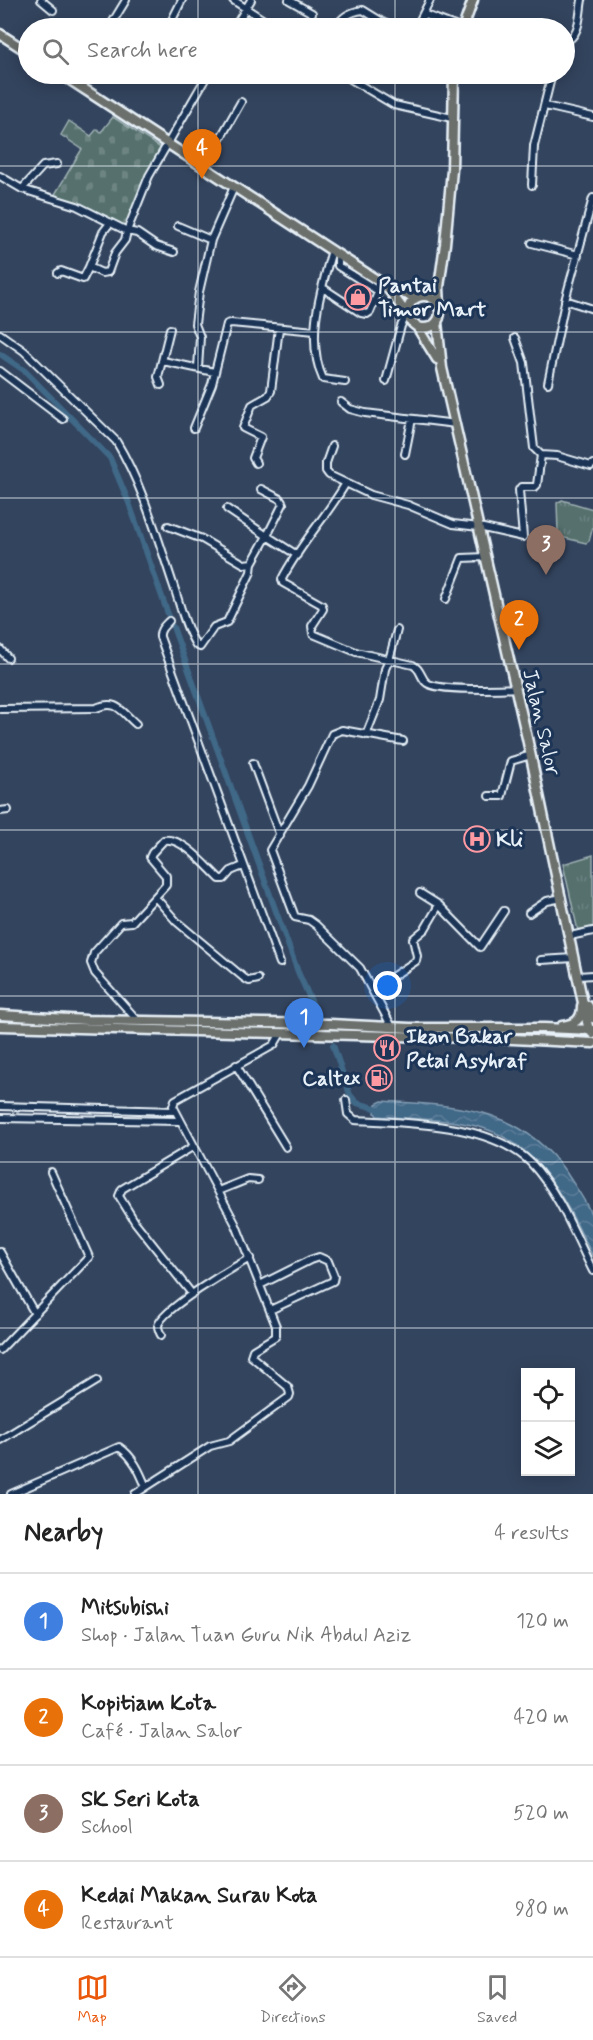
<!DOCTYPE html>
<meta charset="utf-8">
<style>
:root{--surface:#fff;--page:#f6f6f6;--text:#222;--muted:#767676;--line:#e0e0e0;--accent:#ea580c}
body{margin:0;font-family:Mynerve,sans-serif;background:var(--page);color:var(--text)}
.controls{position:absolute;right:18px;bottom:18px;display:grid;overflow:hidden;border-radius:0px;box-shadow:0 3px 15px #0003}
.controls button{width:54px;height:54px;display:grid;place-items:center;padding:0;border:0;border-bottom:2px solid var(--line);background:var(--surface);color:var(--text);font:30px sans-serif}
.you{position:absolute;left:388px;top:986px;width:21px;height:21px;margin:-15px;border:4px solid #fff;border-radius:50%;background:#1a73e8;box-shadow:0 0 0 9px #1a73e833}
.badge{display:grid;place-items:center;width:39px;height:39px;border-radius:50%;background:var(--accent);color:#fff;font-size:20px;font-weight:700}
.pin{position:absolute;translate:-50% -50px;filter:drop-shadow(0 2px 3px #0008)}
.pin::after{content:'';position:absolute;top:32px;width:21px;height:18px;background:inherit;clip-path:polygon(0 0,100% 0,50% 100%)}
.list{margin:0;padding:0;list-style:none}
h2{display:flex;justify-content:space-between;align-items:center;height:78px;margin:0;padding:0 24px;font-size:26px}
h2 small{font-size:20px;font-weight:400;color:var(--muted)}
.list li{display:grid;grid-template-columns:39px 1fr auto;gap:18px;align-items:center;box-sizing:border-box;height:96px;padding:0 24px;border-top:2px solid var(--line)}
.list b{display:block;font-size:22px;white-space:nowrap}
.list p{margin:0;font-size:20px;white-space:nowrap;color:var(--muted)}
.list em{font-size:20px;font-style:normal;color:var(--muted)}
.icon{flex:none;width:33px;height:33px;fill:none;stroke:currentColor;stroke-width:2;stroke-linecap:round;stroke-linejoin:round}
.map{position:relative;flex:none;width:593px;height:1494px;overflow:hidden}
.search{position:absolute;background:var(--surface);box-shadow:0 3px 15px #0003;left:18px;right:18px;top:18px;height:66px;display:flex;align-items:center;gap:15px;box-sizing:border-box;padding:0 21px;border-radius:33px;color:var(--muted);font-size:22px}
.sheet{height:462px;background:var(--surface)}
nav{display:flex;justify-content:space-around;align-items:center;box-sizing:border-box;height:84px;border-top:2px solid var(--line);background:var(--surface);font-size:16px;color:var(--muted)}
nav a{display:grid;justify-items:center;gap:3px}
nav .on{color:var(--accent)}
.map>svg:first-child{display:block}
.grass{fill:url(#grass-tufts);stroke:#9eb0b2;stroke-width:1.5}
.cemetery{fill:url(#cemetery-stones);stroke:#9eb0b2;stroke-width:1.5}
.water{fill:url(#water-waves);stroke:#839eb4;stroke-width:1.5}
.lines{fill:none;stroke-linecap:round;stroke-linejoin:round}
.canal{stroke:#406787;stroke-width:6}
.minor-casing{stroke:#e8f1f8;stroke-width:10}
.major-casing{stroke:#e8f1f8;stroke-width:13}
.minor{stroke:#1d3557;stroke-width:6}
.major{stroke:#6c706d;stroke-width:8}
.grid{fill:none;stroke:#e8f1f8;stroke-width:1.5;stroke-opacity:0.55}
.labels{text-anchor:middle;stroke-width:6;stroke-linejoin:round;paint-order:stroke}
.poi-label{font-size:21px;font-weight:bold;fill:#e8f1f8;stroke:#1d3557;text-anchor:start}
.street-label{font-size:21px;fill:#e8f1f8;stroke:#1d3557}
</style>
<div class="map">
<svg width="593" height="1494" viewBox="0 0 593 1494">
<defs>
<pattern id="grass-tufts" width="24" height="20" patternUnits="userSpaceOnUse" patternTransform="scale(1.5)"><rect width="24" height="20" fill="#546f6d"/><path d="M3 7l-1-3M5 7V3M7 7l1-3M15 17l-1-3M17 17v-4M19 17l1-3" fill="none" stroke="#6d8483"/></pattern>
<pattern id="cemetery-stones" width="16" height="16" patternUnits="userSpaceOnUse" patternTransform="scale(1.5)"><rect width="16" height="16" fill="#546f6d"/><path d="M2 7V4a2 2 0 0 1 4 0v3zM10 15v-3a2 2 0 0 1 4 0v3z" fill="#6d8483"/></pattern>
<pattern id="water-waves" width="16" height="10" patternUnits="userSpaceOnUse" patternTransform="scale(1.5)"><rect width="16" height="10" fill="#406787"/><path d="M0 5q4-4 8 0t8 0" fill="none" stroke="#5c7d99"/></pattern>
</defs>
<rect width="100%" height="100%" fill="#33445e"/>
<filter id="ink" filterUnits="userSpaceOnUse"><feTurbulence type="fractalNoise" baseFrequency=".0167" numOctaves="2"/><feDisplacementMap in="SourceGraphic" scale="12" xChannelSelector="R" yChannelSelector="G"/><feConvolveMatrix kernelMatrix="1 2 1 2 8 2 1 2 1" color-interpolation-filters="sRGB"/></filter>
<g filter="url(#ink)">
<path class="grass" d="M 562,500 L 593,509 L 593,527 L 589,541 L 586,543 L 561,537 L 558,532 L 557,503 Z
M 593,855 L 593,929 L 578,931 L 563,864 Z"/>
<path class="cemetery" d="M 113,117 L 164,150 L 128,225 L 125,226 L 54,196 L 82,149 L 61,135 L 69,121 L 91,136 L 97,129 L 101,132 Z"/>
<path class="water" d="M 382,1101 C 457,1106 518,1105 566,1172 C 574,1185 590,1206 593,1220 C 593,1231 593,1246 593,1257 C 567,1205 543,1147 483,1128 C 451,1118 410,1119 377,1116 L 375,1113 L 376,1104 Z"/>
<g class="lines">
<path class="canal" d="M 0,354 L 25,371 L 110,458 L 129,503 L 168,614
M 173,627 L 298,972 L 317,1014
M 333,1045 L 350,1095 L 357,1103 L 375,1108"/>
<g class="minor-casing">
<path id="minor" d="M 41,0 L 53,10
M 233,0 L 276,28
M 289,0 L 312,13
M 423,14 L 460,28
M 109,28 L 126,0
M 168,28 L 182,0
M 234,28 L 251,0
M 335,28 C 342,17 349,12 363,10 L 384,23 L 399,28
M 416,28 L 430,0
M 564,42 C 581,36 579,15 582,0
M 342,74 L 394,105 L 452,118
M 545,106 L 593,117
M 204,167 L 241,102
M 0,176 L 22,189 L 77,206 L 127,231 L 149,176 L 208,74
M 532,185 L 534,146 L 552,74
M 22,189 L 43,166 L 57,164
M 178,226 L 211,240
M 532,243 L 578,255
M 332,250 C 321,290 305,339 323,379 L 345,382
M 338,255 L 338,266 L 378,291
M 89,267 L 103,232 L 110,223
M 58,273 L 61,271 L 83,279 L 89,267 L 102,273 L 108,272 L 115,253 L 125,240 L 127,231 L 137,233 L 156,246 L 174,252
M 323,288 L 361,313 L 367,314 L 370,312 L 382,283
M 565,300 L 593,309
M 0,334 L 24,351 L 116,441 C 142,484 157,536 173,584 C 180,604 185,628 196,645 L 200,647 L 214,627 L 227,622 L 251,572 L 252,563 L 267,536 L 297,555
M 515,338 L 524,363 L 534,448 L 541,455 L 557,456 L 591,466 L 593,464
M 163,361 L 214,372
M 198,368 L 200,337 L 195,324 L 199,292 L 211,240 L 234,187
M 0,371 L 63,419
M 386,381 L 401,326 L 407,314
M 548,383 L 566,297 L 593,198
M 161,385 L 158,377 L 170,329
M 341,402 L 350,409 L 365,413 L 456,424
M 194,428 L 212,384 L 227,324 L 231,323 L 315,331
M 332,446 L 326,463 L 326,471 L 329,475 L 371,495 L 408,505 L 453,524 L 479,527 L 523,537 L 519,490 L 521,487 L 535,487 L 537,485 L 541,455
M 405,454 L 412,419
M 256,463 L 253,458 L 261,437 L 243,428 L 252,405 L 268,396 L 271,391 L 279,328
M 346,483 C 327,516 300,544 282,579 L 283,583 L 322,605 L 323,609 L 312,626 L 313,634 L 356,652 L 413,665 C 422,670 420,678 427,683 C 437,691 501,689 516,688
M 227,509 L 267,536 L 283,504 L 280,499 L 261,489
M 168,526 L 202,539 L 244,564 L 252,563
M 446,599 L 462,558 L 486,557
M 169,621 C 164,626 159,630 160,637 L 280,963
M 0,649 L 8,658
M 0,709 L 96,708 C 117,699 121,711 136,724
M 366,735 L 380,700 L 385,669 L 389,660 L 397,630
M 253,763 L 280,836
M 489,796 L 502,796 L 511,761 L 531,755
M 0,811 L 8,810
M 420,893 L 439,905 L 480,947 L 504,911
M 155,897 L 177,922 L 244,978 L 249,981 L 258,979
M 529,913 L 547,901 L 562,898
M 570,936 L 593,931
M 541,960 L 574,958
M 578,976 L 593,975
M 372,990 L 416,961 L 417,956 L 413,939 L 425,929 L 439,905
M 138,1021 L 95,973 L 91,963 L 94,953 L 121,923 L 132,922 L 166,885 L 166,876 L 150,857 L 152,853 L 164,840 C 182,836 207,867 220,879 L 224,879 L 231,871 L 243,866
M 392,1027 L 360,968 L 316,925 L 309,920 L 295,917 L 270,850 L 308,786 L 332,734 L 342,730 L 403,741
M 236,1065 L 286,1147
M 346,1100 L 348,1114 L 355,1120 C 409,1123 491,1123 531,1163 C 559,1193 575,1235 593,1271
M 0,1106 L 174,1111
M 0,1118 L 179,1121
M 218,1191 L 248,1179 L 258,1180
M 0,1252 L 35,1314
M 260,1285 L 310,1260 L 319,1257 L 328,1261 L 334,1276 L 333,1281 L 270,1310
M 192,1294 L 135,1222 L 119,1196 L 122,1189 L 194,1146
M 161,1335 C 160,1333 158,1328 158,1326 C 160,1310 234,1267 250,1258
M 0,1350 L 89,1257 L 51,1172
M 0,1440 L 97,1381
M 11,1494 L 119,1447 C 133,1456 140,1472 146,1487
M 135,1494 L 210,1446 L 229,1441 L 289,1397 L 290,1394 L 288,1387 L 251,1356 L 253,1350 L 276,1336 L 276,1326 L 236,1225 L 173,1106 L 175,1100 L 274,1045 L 281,1033"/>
</g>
<g class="major-casing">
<path id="major" d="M 463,28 L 473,0
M 0,34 L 28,52
M 61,74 L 383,284 L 405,294 L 418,297
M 386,286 L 409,317
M408 312a16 16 0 1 1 32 0a16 16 0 1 1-32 0Z
M 440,307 L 439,287 L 445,244 L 452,170 L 454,74
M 437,322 L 442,368 L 527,738 L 587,1022 L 589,1030 L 593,1034
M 416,325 L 437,359
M 588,1006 L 593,1018
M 0,1015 L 86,1020 L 330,1024 L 410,1028 L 544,1028 L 593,1030
M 0,1026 L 513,1039 L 593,1043
M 562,1026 C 575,1024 582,1020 582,1006"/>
</g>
<use href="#minor" class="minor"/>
<use href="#major" class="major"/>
</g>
</g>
<path class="grid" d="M 198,0 L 198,28M 395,0 L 395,28M 198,74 L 198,1494M 395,74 L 395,1494M 0,166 L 593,166M 0,332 L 593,332M 0,498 L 593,498M 0,664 L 593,664M 0,830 L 593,830M 0,996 L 593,996M 0,1162 L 593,1162M 0,1328 L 593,1328"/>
<defs>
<g id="shop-ring" transform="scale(1.35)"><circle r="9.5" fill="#1d3557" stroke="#ff9aa2" stroke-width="1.5"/><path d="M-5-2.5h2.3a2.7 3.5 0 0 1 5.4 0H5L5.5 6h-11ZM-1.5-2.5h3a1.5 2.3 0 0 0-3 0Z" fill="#ff9aa2"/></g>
<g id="hospital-ring" transform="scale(1.35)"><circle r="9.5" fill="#1d3557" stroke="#ff9aa2" stroke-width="1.5"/><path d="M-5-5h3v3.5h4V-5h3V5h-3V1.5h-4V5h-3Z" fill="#ff9aa2"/></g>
<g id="restaurant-ring" transform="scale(1.35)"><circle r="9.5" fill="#1d3557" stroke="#ff9aa2" stroke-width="1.5"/><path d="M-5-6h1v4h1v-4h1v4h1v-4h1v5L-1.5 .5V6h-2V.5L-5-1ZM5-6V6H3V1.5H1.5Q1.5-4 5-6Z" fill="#ff9aa2"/></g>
<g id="fuel-ring" transform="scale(1.35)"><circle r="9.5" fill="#1d3557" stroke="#ff9aa2" stroke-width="1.5"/><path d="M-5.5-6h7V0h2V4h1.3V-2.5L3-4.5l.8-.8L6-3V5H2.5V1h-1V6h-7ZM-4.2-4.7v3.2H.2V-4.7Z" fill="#ff9aa2"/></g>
</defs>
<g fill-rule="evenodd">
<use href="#shop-ring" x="358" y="297"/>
<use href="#hospital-ring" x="477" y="839"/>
<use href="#restaurant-ring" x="387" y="1048"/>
<use href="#fuel-ring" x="379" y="1078"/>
</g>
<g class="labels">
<g class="poi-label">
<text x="378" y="292">Pantai<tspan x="378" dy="24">Timor Mart</tspan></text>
<text x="496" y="846">Kli</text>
<text x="406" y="1043">Ikan Bakar<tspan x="406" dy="24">Petai Asyhraf</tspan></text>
<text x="360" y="1085" text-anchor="end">Caltex</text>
</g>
<g class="street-label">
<text transform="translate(542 722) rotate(77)" y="7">Jalan Salor</text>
</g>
</g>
</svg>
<div class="controls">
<button><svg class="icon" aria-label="locate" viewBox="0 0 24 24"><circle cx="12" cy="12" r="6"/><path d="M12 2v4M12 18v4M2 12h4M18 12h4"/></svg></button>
<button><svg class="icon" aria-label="layers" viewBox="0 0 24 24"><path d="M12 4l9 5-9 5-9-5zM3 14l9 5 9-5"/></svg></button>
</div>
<div class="you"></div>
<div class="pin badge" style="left:304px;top:1048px;background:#3f7fe0">1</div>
<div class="pin badge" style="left:519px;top:650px;background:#e8710a">2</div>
<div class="pin badge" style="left:546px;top:575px;background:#8d6e63">3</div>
<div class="pin badge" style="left:202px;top:179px;background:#e8710a">4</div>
<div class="search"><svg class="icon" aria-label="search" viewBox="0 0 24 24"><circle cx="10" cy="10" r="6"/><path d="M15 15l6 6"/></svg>Search here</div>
</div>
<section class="sheet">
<h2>Nearby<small>4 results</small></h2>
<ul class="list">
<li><span class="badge" style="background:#3f7fe0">1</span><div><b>Mitsubishi</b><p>Shop · Jalan Tuan Guru Nik Abdul Aziz</p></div><em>120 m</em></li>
<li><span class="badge" style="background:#e8710a">2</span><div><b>Kopitiam Kota</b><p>Café · Jalan Salor</p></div><em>420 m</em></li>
<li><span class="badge" style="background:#8d6e63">3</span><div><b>SK Seri Kota</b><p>School</p></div><em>520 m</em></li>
<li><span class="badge" style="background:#e8710a">4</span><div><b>Kedai Makan Surau Kota</b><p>Restaurant</p></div><em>980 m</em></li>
</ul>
</section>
<nav>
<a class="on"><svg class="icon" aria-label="map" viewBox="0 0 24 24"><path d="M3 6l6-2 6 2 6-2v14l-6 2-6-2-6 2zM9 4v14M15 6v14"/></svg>Map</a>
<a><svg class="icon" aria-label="directions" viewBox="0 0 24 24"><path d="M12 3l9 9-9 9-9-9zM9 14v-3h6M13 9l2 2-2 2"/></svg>Directions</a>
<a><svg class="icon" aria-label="saved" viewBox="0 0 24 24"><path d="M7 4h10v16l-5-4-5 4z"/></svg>Saved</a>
</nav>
